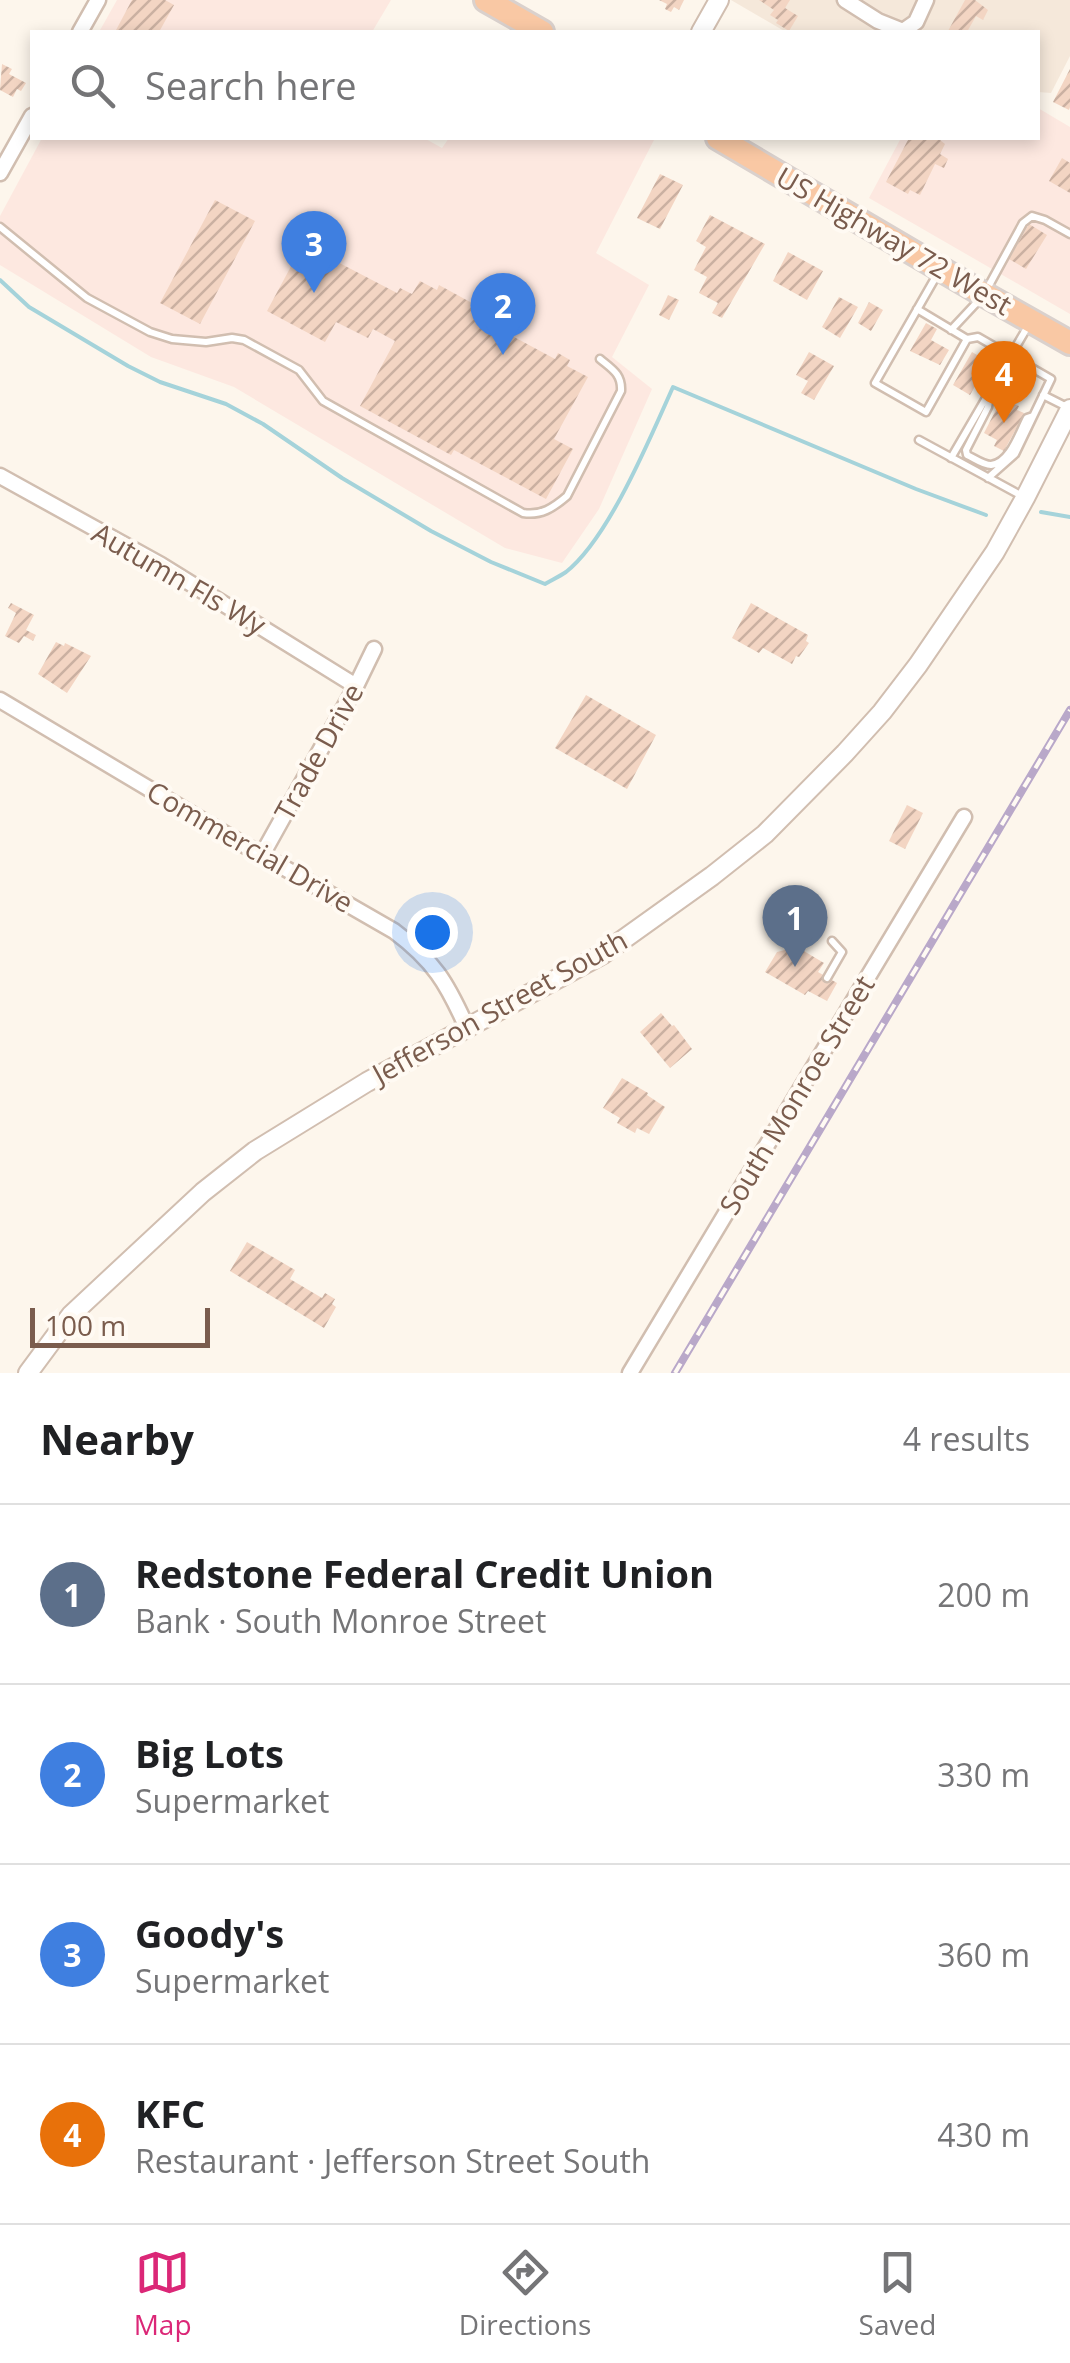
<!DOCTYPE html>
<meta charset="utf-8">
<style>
:root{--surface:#fff;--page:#f6f6f6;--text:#202124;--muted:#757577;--line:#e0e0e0;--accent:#db2777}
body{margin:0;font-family:"Open Sans",sans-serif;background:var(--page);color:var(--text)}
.scale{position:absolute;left:30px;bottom:25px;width:180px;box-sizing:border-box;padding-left:10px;border:5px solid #7a5c4d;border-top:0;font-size:28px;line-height:35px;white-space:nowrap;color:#7a5c4d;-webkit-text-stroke:8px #fffaf3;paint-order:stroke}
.you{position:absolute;left:432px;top:932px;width:35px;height:35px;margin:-25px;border:8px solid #fff;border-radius:50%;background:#1a73e8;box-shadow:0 0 0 15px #1a73e833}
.badge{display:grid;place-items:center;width:65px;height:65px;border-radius:50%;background:var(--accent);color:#fff;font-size:32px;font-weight:700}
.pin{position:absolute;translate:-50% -82px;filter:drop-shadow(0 2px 5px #0008)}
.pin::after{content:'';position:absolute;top:52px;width:35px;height:30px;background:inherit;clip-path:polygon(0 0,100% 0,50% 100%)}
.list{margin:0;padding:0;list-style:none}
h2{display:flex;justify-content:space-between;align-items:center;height:130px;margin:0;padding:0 40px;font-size:42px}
h2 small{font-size:32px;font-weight:400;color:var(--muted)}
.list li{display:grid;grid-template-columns:65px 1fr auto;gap:30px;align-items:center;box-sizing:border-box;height:180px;padding:0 40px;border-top:2px solid var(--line)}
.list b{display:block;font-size:38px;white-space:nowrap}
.list p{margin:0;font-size:32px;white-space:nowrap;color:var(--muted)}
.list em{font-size:32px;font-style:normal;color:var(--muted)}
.icon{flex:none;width:55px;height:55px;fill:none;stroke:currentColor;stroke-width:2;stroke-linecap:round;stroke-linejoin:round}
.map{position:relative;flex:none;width:1070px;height:1373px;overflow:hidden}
.search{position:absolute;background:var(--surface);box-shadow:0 5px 15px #0003;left:30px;right:30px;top:30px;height:110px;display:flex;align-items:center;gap:25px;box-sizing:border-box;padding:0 35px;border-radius:0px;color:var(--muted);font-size:38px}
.sheet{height:850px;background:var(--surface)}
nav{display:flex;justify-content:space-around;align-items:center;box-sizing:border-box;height:140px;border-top:2px solid var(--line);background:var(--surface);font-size:28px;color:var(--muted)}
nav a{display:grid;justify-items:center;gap:5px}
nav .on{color:var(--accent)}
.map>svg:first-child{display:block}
.residential{fill:#f5e8da}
.commercial{fill:#fde8e0}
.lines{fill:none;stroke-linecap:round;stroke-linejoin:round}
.stream{stroke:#a5d3da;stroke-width:4}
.building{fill:url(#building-hatch)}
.service-casing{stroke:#d1beb0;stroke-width:11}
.minor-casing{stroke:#d1beb0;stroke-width:19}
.tertiary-casing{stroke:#d1beb0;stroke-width:22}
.trunk-casing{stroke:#dad1cd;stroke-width:28}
.service{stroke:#fff;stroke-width:6}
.minor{stroke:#fff;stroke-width:14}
.tertiary{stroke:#fff;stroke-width:18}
.trunk{stroke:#f9c8a4;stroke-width:22}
.rail-casing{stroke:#b9a8c9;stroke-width:8}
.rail{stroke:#fffaf3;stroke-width:4;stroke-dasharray:11;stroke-linecap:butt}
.labels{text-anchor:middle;stroke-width:8;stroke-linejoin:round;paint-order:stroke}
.street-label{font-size:28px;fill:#7a5c4d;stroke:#fffaf3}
</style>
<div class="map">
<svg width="1070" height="1373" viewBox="0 0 1070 1373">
<defs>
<pattern id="building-hatch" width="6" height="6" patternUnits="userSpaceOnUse" patternTransform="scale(2.5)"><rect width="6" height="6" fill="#f3d5c3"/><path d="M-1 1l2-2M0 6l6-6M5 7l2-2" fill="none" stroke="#cab0a1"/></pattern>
</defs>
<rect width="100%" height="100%" fill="#fdf6ec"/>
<path class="residential" d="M 731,0 L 1070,0 L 1070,56 L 1051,93 L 1038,92 L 1038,32 L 786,32 Z"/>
<path class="commercial" d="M 117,0 L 391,0 L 372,32 L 99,32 Z
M 1038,108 L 1070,127 L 1070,314 L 869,198 L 901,138 L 1038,138 Z
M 42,138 L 424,138 L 442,148 L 449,138 L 655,138 L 596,253 L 649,285 L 612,357 L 652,389 L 599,509 L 562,563 L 505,548 L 234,387 L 151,357 L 0,265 L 0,216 Z"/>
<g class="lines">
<path class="stream" d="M 0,280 L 29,307 L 128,366 L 160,382 L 226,404 L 263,424 L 342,478 L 431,531 L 491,562 L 545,584 C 552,580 560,576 566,572 C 609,538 650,438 673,387 L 916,489 L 986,515
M 1041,512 L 1070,517"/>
</g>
<path class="building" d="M 132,0 L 165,0 L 174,5 L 159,32 L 115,32 Z
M 659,0 L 684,0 L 679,10 L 674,7 L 671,12 L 665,9 L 667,4 Z
M 759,0 L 790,0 L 785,8 L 798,16 L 789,31 L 776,23 L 778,20 L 770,15 L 774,10 Z
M 965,0 L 975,0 L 988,10 L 983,20 L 976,16 L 967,32 L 951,32 L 948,31 Z
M 2,64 L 12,69 L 9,74 L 26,83 L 21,91 L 17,89 L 13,97 L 0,90 Z
M 1070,69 L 1070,107 L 1069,110 L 1053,102 Z
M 909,138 L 941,138 L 940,140 L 945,144 L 940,154 L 948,159 L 944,168 L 935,164 L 920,195 L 910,190 L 908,194 L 886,182 Z
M 1062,158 L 1070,163 L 1070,193 L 1049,181 Z
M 660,174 L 683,185 L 660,229 L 637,218 Z
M 215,200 L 255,221 L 200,324 L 160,303 Z
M 710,215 L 765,244 L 722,318 L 712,313 L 718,303 L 699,293 L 707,277 L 694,270 L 706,247 L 696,241 Z
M 1029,224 L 1047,235 L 1026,269 L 1009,259 Z
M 303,244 L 397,293 L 400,288 L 412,294 L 420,281 L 437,290 L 439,285 L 494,315 L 490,324 L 555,359 L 558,353 L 570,360 L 567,366 L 588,377 L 554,439 L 573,449 L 546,499 L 454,450 L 451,455 L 360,406 L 395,341 L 373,329 L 368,338 L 336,322 L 325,342 L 267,311 Z
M 788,252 L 823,271 L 807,300 L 773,281 Z
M 668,295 L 679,300 L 669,320 L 659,315 Z
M 839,297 L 858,307 L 840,338 L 822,327 Z
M 869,302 L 883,310 L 871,331 L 858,323 Z
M 926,323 L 937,329 L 931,340 L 949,350 L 940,365 L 910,351 Z
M 809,352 L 834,366 L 814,400 L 801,393 L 808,381 L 796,375 Z
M 972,352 L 989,362 L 970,395 L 953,385 Z
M 1000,402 L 1012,408 L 1014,404 L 1019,406 L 1017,410 L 1024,413 L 1022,418 L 1029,422 L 1025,431 L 1017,427 L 1004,451 L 994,446 L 997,440 L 984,433 Z
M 11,603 L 34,615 L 26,630 L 36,635 L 33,641 L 24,636 L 19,643 L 5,636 L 16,613 L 8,608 Z
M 751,603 L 808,635 L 806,641 L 809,643 L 799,657 L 796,656 L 792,664 L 763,648 L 759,653 L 732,638 Z
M 56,642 L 64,646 L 65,643 L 91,656 L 67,693 L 38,674 Z
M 586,695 L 656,735 L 627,789 L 555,748 Z
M 907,805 L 923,813 L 905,849 L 889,841 Z
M 797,947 L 824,963 L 818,972 L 837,983 L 827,1001 L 808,991 L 805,995 L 765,972 L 777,952 Z
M 661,1013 L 672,1026 L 674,1025 L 692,1049 L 670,1068 L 640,1032 Z
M 622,1078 L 648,1093 L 647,1095 L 665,1107 L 649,1134 L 637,1128 L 635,1133 L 617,1123 L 620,1118 L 603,1108 Z
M 247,1242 L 295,1270 L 290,1279 L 322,1298 L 325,1293 L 335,1299 L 332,1304 L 336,1307 L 324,1328 L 230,1271 Z"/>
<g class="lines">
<g class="service-casing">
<path id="service" d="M 0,227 L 87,298 L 150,332 L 172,339 L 206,342 L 232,338 L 244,340 L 299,370 L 323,401 L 523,513 C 541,516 553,508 567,496 L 621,391 C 622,374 612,369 600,359
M 938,273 L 875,383 L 926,412 L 967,339
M 987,289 L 1023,223 L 1032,216 L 1045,220 L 1070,234
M 917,309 L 967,339 L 978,337 L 1051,379 L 1015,454 L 988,478
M 951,330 L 980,299
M 991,390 L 988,407 L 966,450 L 967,455 C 974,458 983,465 991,465 C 1010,463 1019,433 1027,418 L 1033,416
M 1043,395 L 1069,408
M 919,440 L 1024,497
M 951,458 L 1028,326
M 827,978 L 842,952 L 832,941"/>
</g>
<g class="minor-casing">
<path id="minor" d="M 845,0 L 878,21 L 903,31 L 916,22 L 926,0
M 80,32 L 98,0
M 0,173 L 32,116
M 0,476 L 161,565 L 356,686
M 0,700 L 220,831 L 394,931 C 434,961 447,983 467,1028
M 262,855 L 356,686 L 374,649
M 630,1373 L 964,817"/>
</g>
<g class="tertiary-casing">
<path id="tertiary" d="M 701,32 L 719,0
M 28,1373 L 71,1315 L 203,1192 L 255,1151 L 367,1082 L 603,954 L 712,876 L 765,834 L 845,753 L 882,712 L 918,665 L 995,552 L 1025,498 L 1070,409"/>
</g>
<g class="trunk-casing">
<path id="trunk" d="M 486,0 L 542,32
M 718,138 L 978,291 L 1070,343"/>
</g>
<use href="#service" class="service"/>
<use href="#minor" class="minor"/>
<use href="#tertiary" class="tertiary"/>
<use href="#trunk" class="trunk"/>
<g class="rail-casing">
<path id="rail" d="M 675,1373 L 1070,710"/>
</g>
<use href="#rail" class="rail"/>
</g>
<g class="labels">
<g class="street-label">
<text transform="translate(894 241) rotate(30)" y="10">US Highway 72 West</text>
<text transform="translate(179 579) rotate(30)" y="10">Autumn Fls Wy</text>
<text transform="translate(319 752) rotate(-61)" y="10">Trade Drive</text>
<text transform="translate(250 847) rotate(30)" y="10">Commercial Drive</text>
<text transform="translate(500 1007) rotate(-29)" y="10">Jefferson Street South</text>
<text transform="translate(797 1095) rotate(-59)" y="10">South Monroe Street</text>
</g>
</g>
</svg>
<div class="scale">100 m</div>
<div class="you"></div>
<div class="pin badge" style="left:795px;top:967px;background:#5c6f8a">1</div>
<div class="pin badge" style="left:503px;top:355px;background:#3f7fe0">2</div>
<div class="pin badge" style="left:314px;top:293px;background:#3f7fe0">3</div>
<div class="pin badge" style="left:1004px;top:423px;background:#e8710a">4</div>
<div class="search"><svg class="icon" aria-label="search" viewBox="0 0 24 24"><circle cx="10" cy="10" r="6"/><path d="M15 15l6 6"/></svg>Search here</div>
</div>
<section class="sheet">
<h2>Nearby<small>4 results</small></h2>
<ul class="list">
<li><span class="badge" style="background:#5c6f8a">1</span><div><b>Redstone Federal Credit Union</b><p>Bank · South Monroe Street</p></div><em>200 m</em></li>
<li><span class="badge" style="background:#3f7fe0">2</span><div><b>Big Lots</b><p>Supermarket</p></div><em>330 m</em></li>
<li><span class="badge" style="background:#3f7fe0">3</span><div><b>Goody's</b><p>Supermarket</p></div><em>360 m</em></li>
<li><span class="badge" style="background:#e8710a">4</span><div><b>KFC</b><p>Restaurant · Jefferson Street South</p></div><em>430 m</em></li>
</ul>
</section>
<nav>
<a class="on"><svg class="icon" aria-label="map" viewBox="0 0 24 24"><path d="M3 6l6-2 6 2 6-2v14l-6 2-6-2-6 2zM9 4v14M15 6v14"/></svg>Map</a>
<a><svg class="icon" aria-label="directions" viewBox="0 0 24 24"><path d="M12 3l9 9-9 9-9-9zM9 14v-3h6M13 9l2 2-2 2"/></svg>Directions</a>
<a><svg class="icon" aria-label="saved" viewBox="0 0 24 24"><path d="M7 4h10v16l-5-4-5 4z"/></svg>Saved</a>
</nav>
